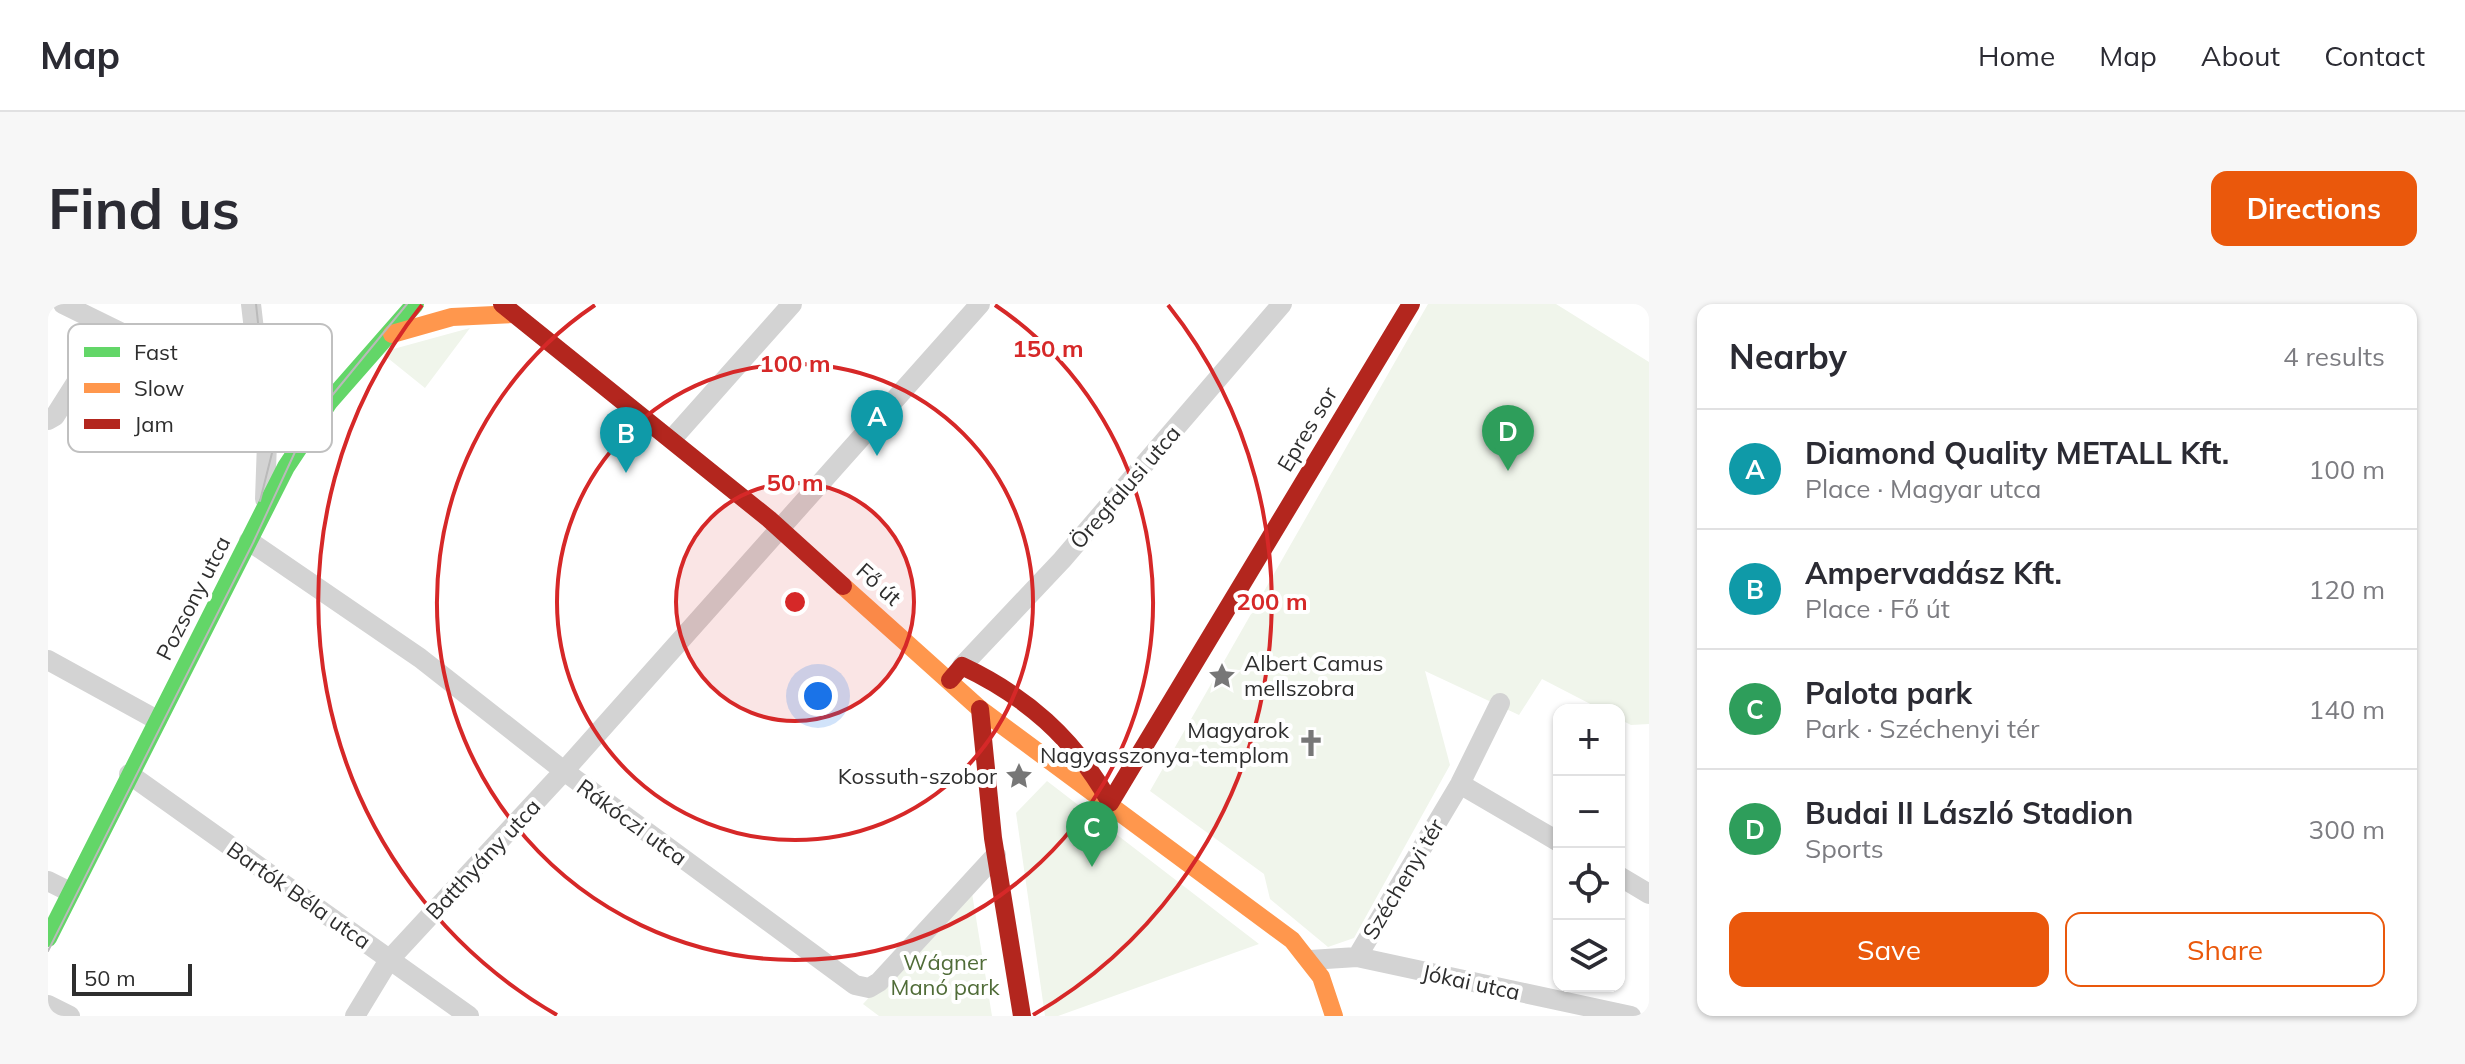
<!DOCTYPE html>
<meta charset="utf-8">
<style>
:root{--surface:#fff;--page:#f7f7f7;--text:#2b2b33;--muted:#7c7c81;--line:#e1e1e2;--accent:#ea580c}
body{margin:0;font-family:Mulish,sans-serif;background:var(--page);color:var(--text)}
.controls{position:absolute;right:24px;bottom:24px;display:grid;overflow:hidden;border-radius:16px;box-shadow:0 2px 6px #0004}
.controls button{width:72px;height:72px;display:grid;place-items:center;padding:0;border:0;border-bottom:2px solid var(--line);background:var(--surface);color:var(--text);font:40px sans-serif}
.scale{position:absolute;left:24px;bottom:20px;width:120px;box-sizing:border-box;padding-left:8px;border:4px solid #2e2e2e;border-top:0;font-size:22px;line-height:28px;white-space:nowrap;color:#2e2e2e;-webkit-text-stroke:6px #fff;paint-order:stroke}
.you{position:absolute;left:770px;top:392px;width:28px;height:28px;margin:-20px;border:6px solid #fff;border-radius:50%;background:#1a73e8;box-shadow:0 0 0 12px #1a73e833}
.badge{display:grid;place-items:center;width:52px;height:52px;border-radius:50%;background:var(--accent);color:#fff;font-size:26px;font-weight:700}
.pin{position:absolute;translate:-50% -66px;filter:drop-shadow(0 2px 4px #0008)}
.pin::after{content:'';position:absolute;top:42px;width:28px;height:24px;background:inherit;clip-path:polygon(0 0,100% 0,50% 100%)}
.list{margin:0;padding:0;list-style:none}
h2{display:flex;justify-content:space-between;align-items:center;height:104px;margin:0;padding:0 32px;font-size:34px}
h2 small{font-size:26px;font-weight:400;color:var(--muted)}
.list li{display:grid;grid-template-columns:52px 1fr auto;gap:24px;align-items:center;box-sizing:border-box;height:120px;padding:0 32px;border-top:2px solid var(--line)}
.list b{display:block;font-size:30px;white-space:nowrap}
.list p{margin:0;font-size:26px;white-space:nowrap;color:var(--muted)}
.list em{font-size:26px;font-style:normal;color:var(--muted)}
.actions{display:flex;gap:16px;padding:24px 32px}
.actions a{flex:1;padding:18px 0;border:2px solid var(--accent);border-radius:16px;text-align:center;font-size:28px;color:var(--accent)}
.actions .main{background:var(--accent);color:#fff}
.icon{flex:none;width:44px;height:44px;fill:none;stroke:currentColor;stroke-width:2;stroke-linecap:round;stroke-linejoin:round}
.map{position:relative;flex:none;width:1601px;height:712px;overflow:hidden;border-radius:16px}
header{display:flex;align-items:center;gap:48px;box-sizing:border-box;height:112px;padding:0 40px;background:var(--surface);border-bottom:2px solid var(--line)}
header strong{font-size:38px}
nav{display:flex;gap:44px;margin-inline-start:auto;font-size:28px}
.intro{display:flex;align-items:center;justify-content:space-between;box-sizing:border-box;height:192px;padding:0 48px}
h1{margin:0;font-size:56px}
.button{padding:20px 36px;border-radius:16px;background:var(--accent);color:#fff;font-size:28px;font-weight:700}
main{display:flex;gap:48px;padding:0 48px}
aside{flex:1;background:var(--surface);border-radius:16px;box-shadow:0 2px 6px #0004}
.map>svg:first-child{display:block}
.green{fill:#f0f5eb}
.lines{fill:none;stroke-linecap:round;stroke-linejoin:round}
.street{stroke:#d3d3d3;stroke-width:20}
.fast{stroke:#63d668;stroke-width:18}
.slow{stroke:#ff974d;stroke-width:18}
.jam{stroke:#b3261e;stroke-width:18}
.tram{stroke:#bababa;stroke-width:2}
.ring{fill:none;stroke:#d62828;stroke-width:4}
.labels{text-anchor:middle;stroke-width:8;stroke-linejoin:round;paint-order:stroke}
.street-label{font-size:22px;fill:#2e2e2e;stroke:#fff}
.poi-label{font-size:22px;fill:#2e2e2e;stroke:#fff;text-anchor:end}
.park-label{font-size:22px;fill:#506c38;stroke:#fff}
.key{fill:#fff;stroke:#c0c0c0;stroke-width:2}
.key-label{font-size:22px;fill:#2e2e2e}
.centre{fill:#d62828;stroke:#fff;stroke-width:4}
.ring-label{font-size:24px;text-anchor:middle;font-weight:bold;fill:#d62828;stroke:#fff;stroke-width:8;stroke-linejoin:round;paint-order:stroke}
</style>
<header>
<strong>Map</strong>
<nav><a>Home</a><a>Map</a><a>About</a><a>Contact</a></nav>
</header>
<div class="intro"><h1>Find us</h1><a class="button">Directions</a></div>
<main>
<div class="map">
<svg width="1601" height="712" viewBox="0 0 1601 712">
<rect width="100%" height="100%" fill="#fff"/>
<path class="green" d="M 1380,0 L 1508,0 L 1601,58 L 1601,420 L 1583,421 L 1571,415 L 1571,406 L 1554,406 L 1494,375 L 1471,411 L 1377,367 L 1402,461 L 1306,634 L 1280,643 L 1222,595 L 1216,570 L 1102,487 Z
M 422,24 L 377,84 L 336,51 L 338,47 Z
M 999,477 L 1211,640 L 1010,712 L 997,712 L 968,509 Z
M 923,583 L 944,712 L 831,712 L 815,700 Z"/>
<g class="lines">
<path class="street" d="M 15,0 L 176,79 L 219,95 L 262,124
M 203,0 L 219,138 L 217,195
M 0,116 L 7,112 L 62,25
M 624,135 L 744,0
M 201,237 L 372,354 L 516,467 L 807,681 L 821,684 L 831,678 L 948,551
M 0,356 L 109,416
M 914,362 L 1014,256 L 1234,0
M 81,470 L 421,712
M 1412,480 L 1511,538
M 1571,572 L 1601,590
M 0,577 L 22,588
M 1309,653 L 1583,712
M 1262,656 L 1309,653 L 1412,480 L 1452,399
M 0,701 L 22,712
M 307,712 L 341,656 L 516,467 L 932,0"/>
<path class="fast" d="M 0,634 L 238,163 L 281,98 L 367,0"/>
<path class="slow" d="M 344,30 L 404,13 L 465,10
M 795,282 L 932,405 L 1244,636 L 1273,673 L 1286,712"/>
<path class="jam" d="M 454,0 L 721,215 L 795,282
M 902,376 L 914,362 C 978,392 1025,434 1060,495
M 932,405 L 945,534 L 974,712
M 1062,499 L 1363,0"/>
<path class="tram" d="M 208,0 L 224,149 L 212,197
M 0,647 L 205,239 L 259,122 L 359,0"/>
</g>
<circle cx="747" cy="298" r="119" fill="#d62828" fill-opacity=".12"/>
<g class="ring">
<circle cx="747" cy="298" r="119"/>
<circle cx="747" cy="298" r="238"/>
<path d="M947 1A358 358 0 1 1 547 1"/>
<path d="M509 711A477 477 0 0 1 374 1M1120 1A477 477 0 0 1 985 711"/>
</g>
<defs>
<g id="sight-bare" transform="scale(2.16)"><path d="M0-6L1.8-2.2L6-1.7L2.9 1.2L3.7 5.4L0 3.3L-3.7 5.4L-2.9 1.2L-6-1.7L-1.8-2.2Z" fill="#777" stroke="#fff" stroke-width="2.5" paint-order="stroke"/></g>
<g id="church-bare" transform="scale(2.16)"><path d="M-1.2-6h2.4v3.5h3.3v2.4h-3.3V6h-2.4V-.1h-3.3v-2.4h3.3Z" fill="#777" stroke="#fff" stroke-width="2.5" paint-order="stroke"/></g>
</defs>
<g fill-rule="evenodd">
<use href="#sight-bare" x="1174" y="372"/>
<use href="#church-bare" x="1263" y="439"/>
<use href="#sight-bare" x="971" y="472"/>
</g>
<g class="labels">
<g class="street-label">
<text transform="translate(1259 125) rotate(-59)" y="8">Epres sor</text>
<text transform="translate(1077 183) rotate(-49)" y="8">Öregfalusi utca</text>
<text transform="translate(831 280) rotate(42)" y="8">Fő út</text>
<text transform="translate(145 294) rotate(-63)" y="8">Pozsony utca</text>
<text transform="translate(584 518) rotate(36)" y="8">Rákóczi utca</text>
<text transform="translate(435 555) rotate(-47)" y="8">Batthyány utca</text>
<text transform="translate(1355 575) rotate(-59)" y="8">Széchenyi tér</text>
<text transform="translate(251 591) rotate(35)" y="8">Bartók Béla utca</text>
<text transform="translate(1423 678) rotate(12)" y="8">Jókai utca</text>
</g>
<g class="poi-label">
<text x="1196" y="367" text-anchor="start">Albert Camus<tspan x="1196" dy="25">mellszobra</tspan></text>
<text x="1241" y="434">Magyarok<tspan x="1241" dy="25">Nagyasszonya-templom</tspan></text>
<text x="949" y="480">Kossuth-szobor</text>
</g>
<g class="park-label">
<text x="897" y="666">Wágner<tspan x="897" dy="25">Manó park</tspan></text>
</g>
</g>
<rect x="20" y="20" width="264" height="128" rx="12" class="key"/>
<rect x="36" y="43" width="36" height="10" fill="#63d668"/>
<rect x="36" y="79" width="36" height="10" fill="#ff974d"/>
<rect x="36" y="115" width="36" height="10" fill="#b3261e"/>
<g class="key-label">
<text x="86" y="56">Fast</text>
<text x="86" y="92">Slow</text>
<text x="86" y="128">Jam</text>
</g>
<circle cx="747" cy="298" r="12" class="centre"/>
<g class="ring-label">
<text x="1000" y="53">150 m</text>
<text x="747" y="68">100 m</text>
<text x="747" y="187">50 m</text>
<text x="1224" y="306">200 m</text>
</g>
</svg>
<div class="controls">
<button>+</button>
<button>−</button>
<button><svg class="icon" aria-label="locate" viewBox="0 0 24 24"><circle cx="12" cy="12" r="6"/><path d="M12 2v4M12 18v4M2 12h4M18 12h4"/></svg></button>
<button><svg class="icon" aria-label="layers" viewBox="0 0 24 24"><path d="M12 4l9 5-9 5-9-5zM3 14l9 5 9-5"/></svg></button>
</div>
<div class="scale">50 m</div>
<div class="you"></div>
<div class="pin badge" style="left:829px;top:152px;background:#0f9aa8">A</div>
<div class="pin badge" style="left:578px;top:169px;background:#0f9aa8">B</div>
<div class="pin badge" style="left:1044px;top:563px;background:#2e9e5b">C</div>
<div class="pin badge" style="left:1460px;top:167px;background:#2e9e5b">D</div>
</div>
<aside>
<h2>Nearby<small>4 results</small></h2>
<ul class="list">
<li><span class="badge" style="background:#0f9aa8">A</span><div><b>Diamond Quality METALL Kft.</b><p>Place · Magyar utca</p></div><em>100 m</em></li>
<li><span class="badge" style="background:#0f9aa8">B</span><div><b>Ampervadász Kft.</b><p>Place · Fő út</p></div><em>120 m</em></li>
<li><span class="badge" style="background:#2e9e5b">C</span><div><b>Palota park</b><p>Park · Széchenyi tér</p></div><em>140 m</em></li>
<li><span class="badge" style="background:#2e9e5b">D</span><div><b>Budai II László Stadion</b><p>Sports</p></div><em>300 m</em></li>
</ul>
<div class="actions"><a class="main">Save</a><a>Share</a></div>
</aside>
</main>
